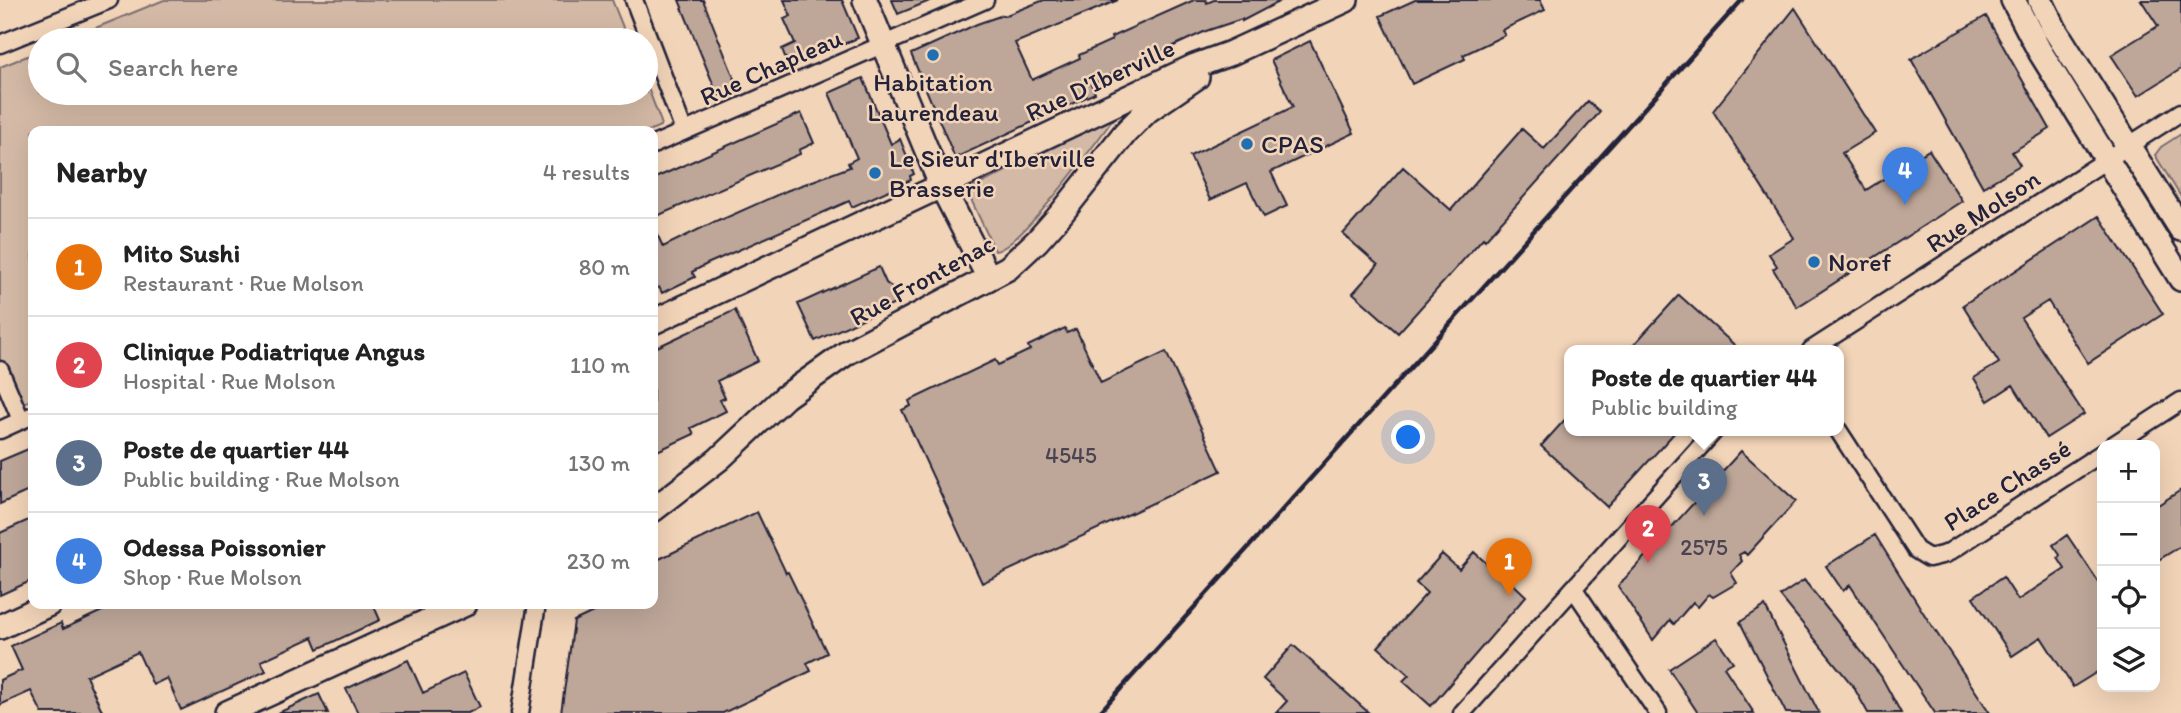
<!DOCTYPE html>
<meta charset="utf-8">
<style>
:root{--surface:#fff;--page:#f2f2f2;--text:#222;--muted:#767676;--line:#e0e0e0;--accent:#1f6fb2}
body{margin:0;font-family:Itim,sans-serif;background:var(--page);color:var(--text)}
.controls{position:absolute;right:21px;bottom:21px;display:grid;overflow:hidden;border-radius:14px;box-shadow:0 7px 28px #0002}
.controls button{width:63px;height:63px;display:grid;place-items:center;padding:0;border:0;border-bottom:2px solid var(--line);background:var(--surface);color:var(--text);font:35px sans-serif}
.you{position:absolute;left:1409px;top:438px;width:24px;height:24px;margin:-18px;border:5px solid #fff;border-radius:50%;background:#1a73e8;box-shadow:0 0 0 10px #1a73e833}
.badge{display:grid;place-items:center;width:46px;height:46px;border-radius:50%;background:var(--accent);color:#fff;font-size:23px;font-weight:700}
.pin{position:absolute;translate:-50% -58px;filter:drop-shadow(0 2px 4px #0008)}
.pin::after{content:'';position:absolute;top:37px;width:24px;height:21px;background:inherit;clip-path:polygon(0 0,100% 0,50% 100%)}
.popup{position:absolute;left:1564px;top:345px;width:280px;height:91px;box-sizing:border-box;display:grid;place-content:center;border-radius:14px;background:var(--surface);filter:drop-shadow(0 2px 5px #0005);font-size:23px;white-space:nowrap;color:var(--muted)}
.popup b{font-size:26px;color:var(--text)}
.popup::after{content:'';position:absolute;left:50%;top:100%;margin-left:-14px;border:14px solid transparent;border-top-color:var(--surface)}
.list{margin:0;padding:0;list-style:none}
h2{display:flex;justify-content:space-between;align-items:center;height:91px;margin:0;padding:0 28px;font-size:30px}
h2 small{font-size:23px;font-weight:400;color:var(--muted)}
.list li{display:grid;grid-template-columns:46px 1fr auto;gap:21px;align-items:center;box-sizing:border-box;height:98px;padding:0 28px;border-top:2px solid var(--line)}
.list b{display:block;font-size:26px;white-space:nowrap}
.list p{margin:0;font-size:23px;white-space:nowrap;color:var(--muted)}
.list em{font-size:23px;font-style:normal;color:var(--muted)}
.icon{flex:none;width:38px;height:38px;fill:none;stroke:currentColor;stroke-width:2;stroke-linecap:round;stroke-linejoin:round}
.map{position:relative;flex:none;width:2181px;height:713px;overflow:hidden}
.search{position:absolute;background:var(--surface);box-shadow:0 7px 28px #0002;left:28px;top:28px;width:630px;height:77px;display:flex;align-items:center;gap:18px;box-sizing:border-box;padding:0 24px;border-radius:38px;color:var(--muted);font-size:26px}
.panel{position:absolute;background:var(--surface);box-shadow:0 7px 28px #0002;left:28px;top:126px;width:630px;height:483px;border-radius:14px}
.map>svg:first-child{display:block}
.green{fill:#d4baa6;stroke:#7b6e70;stroke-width:2}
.building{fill:#bea799;stroke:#22223b;stroke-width:2}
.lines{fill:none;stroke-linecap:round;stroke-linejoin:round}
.street-casing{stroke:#22223b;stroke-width:21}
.secondary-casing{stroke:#22223b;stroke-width:28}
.street{stroke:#f2d4b8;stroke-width:16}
.secondary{stroke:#f2d4b8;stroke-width:23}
.rail{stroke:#22223b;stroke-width:4.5}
.poi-dot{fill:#1f6fb2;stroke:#f2d4b8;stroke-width:2.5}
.labels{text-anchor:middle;stroke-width:5;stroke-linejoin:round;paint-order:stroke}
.number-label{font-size:23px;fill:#494352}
.street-label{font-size:26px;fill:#22223b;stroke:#f2d4b8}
.poi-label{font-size:26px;fill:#22223b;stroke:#f2d4b8;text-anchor:start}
</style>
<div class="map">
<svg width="2181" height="713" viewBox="0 0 2181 713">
<rect width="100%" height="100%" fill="#f2d4b8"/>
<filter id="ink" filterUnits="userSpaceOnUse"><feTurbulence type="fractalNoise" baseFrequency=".0143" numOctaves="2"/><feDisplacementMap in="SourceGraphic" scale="14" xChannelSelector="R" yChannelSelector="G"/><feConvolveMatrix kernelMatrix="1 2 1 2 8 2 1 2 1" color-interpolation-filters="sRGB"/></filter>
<g filter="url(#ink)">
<path class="green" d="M 164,0 L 612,0 L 628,40 L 66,40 Z
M 40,51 L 40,93 L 646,93 L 646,83 L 661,122 L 660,126 L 649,131 L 33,131 L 33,399 L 19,405 L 0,362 L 0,67 Z
M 1117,114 C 1098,139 1020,249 995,251 L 968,193 L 969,190 Z
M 2181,134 L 2181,197 L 2155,155 L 2161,147 Z"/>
<path class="building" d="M 679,0 L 703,0 L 738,88 L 718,96 Z
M 784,0 L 842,0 L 858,38 L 789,67 L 782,49 L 795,43 L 784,19 L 791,16 Z
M 892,0 L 932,0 L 898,14 Z
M 1044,0 L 1118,0 L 1015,43 L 1032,80 L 1080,58 L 1079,55 L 1112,40 L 1111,37 L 1194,0 L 1206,0 L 1207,3 L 1214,0 L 1282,0 L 1242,21 L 1242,19 L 1206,31 L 1091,84 L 1095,93 L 955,158 L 911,54 L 977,24 L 1003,15 L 1004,16 Z
M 1415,0 L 1540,0 L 1545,10 L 1502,30 L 1505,35 L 1463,55 L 1465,59 L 1412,84 L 1380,16 Z
M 2141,0 L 2181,0 L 2181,69 L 2138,96 L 2111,55 L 2158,26 Z
M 1795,8 L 1875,133 L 1842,153 L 1866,190 L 1929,150 L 1962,201 L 1797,307 L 1773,269 L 1777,266 L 1769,254 L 1794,238 L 1713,111 Z
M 1986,16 L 2050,129 L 2012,152 L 2020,165 L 1983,187 L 1911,59 Z
M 1310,41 L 1354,133 L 1271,172 L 1287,206 L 1264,217 L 1247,183 L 1210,200 L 1190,156 L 1293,107 L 1271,60 Z
M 863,78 L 891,144 L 900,139 L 914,174 L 910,176 L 911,180 L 852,207 L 849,201 L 707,264 L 692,272 L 695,277 L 662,293 L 659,287 L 653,290 L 653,225 L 663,247 L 720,219 L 721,220 L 786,191 L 850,167 L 848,163 L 857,158 L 829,93 Z
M 1588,101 L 1600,112 L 1485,240 L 1483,238 L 1398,333 L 1353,293 L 1378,265 L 1343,234 L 1403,167 L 1451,210 L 1522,129 L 1544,149 Z
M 801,113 L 814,143 L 799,150 L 800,154 L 657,216 L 653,205 L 653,179 Z
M 2099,216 L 2163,314 L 2088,363 L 2048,301 L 2021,318 L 2084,414 L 2046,438 L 2013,385 L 1988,401 L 1974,378 L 1999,363 L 1963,305 Z
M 879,267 L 886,283 L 894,289 L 899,302 L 815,341 L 798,304 Z
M 1679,295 L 1740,350 L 1629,350 Z
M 735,310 L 758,361 L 717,381 L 725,398 L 720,400 L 726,411 L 691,428 L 694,434 L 653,453 L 653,349 Z
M 1065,328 L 1067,333 L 1076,329 L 1101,383 L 1166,352 L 1221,471 L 982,583 L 902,410 L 911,406 L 909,401 L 995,360 L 998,365 L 1030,350 L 1028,346 Z
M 1569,415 L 1569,430 L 1677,430 L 1607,507 L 1541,446 Z
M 33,447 L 33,489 L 0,504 L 0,461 Z
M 1741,451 L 1796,501 L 1747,555 L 1744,552 L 1739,555 L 1742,561 L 1731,573 L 1737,583 L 1713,597 L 1709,594 L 1698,607 L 1693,602 L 1674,624 L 1670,620 L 1653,640 L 1618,586 Z
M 2181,490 L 2181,546 L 2155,562 L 2155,507 Z
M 757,512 L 786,573 L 788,572 L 827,653 L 807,663 L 811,671 L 723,713 L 561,713 L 574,621 L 610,604 L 653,604 L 653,562 Z
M 33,518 L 33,580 L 0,595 L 0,533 Z
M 1875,535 L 1926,617 L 1990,713 L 1935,713 L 1850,585 L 1843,591 L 1826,566 Z
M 2067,535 L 2102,587 L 2102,669 L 2073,687 L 2041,637 L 2012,656 L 1973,597 L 2003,577 L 2018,600 L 2065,569 L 2058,558 L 2060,555 L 2053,545 Z
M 1474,552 L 1495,571 L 1504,561 L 1511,571 L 1506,577 L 1526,596 L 1431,706 L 1403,681 L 1409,675 L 1378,647 L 1427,593 L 1416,583 L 1442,554 L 1459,569 Z
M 1804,580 L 1881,676 L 1901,713 L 1868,713 L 1853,686 L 1780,596 Z
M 117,604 L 373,604 L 380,620 L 318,649 L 313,637 L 261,661 L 266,671 L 181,710 L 167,678 L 153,685 L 138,652 L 86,676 L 103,713 L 42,713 L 31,691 L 0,705 L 0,680 L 22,670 L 11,646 L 61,623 L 63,629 Z
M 1765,606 L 1819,713 L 1786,713 L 1740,622 Z
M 1716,638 L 1733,662 L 1724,667 L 1754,713 L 1698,713 L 1669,669 Z
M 1293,645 L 1369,713 L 1276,713 L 1287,701 L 1263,679 Z
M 408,660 L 423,693 L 464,673 L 480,707 L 468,713 L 358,713 L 346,689 Z
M 319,694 L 328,713 L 278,713 Z"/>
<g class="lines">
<g class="street-casing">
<path id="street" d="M 634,0 L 684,131
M 0,44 L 109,0
M 653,145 L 985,0
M 1811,350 L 2181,112
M 0,370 L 21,420
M 0,430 L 33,415
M 1838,430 L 1916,550 L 1929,558 L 1946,554 L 2102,453
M 2113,445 L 2181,401
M 1574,589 L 1658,713
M 520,713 L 537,604
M 1462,713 L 1715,430"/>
</g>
<g class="secondary-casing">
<path id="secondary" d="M 865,0 L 941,185 L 989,278
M 2013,0 L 2039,50 L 2181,279
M 2040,0 L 2055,30 L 2181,229
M 653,322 L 1195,66 L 1231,53 L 1346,0
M 653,510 L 719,459 L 785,397 L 848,352 L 1008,268 L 1037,241 L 1061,214 L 1125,133 L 1147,111 L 1197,77
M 0,627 L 49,604
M 227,713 L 465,604"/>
</g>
<use href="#street" class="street"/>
<use href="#secondary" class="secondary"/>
<path class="rail" d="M 1099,713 L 1742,0"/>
</g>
</g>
<g class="poi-dot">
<circle cx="933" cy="55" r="7"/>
<circle cx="1247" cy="144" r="7"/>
<circle cx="875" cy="173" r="7"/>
<circle cx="1814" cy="262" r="7"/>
</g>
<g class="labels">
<g class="number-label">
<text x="1071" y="463">4545</text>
<text x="1704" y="555">2575</text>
</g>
<g class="street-label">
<text transform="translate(771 67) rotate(-24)" y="9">Rue Chapleau</text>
<text transform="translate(1100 80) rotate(-25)" y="9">Rue D'Iberville</text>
<text transform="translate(1983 211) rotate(-33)" y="9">Rue Molson</text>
<text transform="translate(922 280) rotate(-29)" y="9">Rue Frontenac</text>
<text transform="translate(2007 485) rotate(-33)" y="9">Place Chassé</text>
</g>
<g class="poi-label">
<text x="933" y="91" text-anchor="middle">Habitation<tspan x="933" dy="30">Laurendeau</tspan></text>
<text x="1261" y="153">CPAS</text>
<text x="889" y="167">Le Sieur d'Iberville<tspan x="889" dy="30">Brasserie</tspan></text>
<text x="1828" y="271">Noref</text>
</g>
</g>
</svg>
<div class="controls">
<button>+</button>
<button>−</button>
<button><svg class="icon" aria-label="locate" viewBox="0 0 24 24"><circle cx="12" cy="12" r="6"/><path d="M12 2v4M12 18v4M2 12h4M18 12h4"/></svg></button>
<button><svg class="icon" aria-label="layers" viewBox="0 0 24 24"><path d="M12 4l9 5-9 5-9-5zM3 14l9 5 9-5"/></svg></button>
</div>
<div class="you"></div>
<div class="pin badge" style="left:1509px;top:596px;background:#e8710a">1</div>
<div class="pin badge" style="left:1648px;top:563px;background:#e0444e">2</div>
<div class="pin badge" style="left:1704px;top:516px;background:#5c6f8a">3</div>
<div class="popup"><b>Poste de quartier 44</b>Public building</div>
<div class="pin badge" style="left:1905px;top:205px;background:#3f7fe0">4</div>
<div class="search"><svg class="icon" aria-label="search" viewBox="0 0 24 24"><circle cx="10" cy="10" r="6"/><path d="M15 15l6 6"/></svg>Search here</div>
<section class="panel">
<h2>Nearby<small>4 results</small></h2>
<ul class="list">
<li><span class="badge" style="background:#e8710a">1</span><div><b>Mito Sushi</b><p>Restaurant · Rue Molson</p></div><em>80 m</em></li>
<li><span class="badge" style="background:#e0444e">2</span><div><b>Clinique Podiatrique Angus</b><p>Hospital · Rue Molson</p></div><em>110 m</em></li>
<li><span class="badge" style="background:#5c6f8a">3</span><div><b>Poste de quartier 44</b><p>Public building · Rue Molson</p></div><em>130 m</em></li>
<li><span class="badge" style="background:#3f7fe0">4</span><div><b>Odessa Poissonier</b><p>Shop · Rue Molson</p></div><em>230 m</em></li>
</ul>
</section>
</div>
